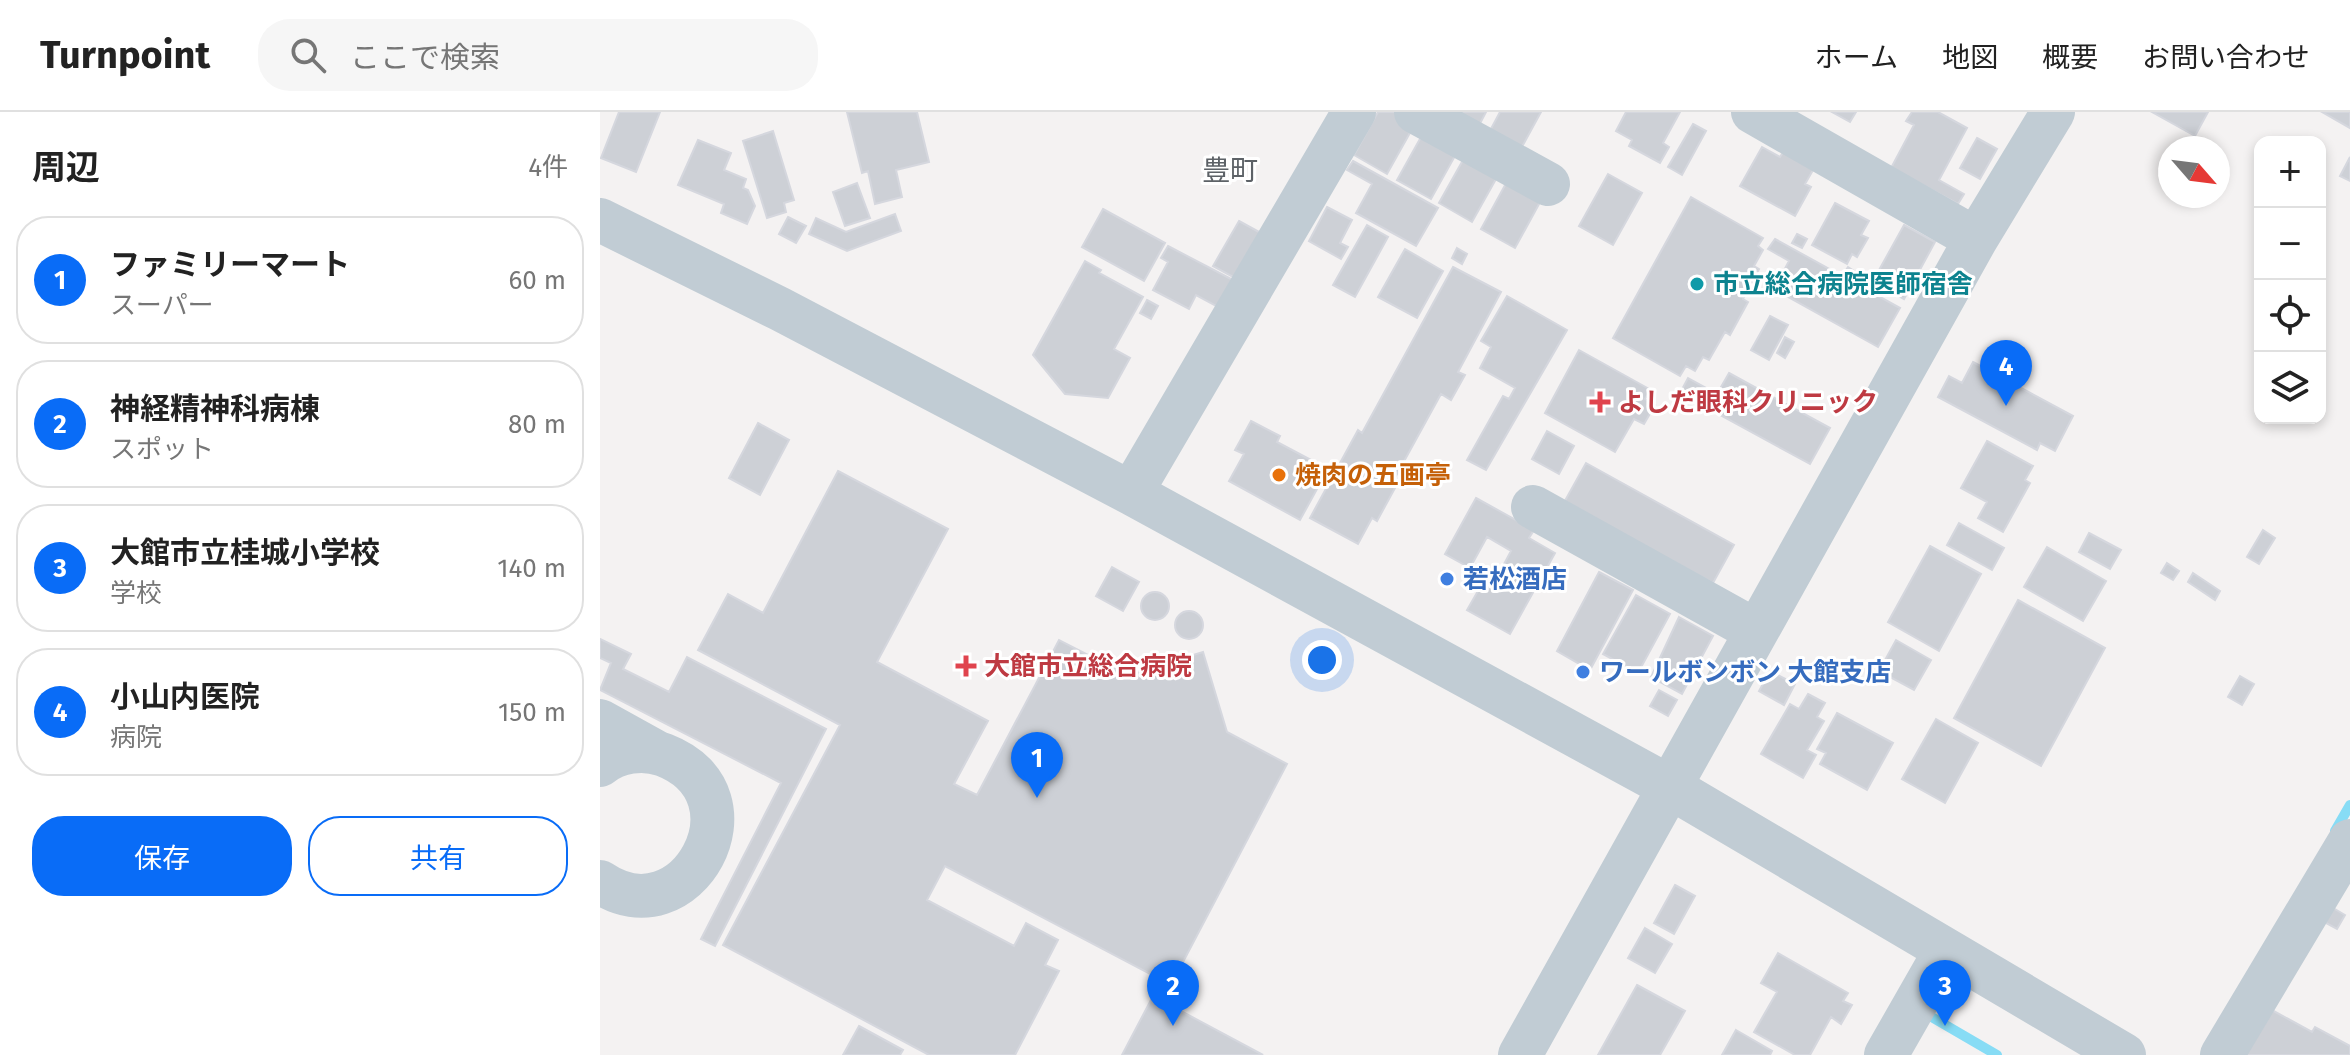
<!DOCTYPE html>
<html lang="ja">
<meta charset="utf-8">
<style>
:root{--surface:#fff;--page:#f6f6f6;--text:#222;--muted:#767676;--line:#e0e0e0;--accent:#096cf7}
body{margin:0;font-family:"Fira Sans","Noto Sans JP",sans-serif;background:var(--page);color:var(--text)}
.controls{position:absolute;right:24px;top:24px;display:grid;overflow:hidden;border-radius:16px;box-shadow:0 4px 12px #0003}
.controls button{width:72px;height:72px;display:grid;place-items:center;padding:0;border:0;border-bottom:2px solid var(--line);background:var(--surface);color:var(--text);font:40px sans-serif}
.compass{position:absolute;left:1558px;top:24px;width:72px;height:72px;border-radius:50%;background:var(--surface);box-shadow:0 4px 12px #0003;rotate:118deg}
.you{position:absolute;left:722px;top:548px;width:28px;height:28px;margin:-20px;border:6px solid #fff;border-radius:50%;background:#1a73e8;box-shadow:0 0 0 12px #1a73e833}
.badge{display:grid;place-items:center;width:52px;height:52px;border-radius:50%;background:var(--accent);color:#fff;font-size:26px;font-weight:700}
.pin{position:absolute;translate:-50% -66px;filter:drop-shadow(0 2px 4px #0008)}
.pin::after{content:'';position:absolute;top:42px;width:28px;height:24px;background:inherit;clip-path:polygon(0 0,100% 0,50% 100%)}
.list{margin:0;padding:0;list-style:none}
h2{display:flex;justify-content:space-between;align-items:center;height:104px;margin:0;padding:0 32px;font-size:34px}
h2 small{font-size:26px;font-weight:400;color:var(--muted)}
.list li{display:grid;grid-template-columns:52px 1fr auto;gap:24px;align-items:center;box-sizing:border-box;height:128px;margin:0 16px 16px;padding:0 16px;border:2px solid var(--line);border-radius:32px}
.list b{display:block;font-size:30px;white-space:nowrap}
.list p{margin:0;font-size:26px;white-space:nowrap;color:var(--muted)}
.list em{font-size:26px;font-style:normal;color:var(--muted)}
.actions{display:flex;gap:16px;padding:24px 32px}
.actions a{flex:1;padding:18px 0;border:2px solid var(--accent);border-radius:32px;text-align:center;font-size:28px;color:var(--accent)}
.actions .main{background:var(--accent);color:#fff}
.icon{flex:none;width:44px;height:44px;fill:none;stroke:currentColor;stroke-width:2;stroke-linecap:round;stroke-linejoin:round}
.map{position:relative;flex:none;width:1750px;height:943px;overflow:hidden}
header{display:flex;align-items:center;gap:48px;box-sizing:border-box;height:112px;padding:0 40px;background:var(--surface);border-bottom:2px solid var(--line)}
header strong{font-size:38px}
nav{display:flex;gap:44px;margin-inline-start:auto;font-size:28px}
.search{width:560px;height:72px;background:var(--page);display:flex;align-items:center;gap:20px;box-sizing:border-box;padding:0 28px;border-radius:32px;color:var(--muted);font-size:30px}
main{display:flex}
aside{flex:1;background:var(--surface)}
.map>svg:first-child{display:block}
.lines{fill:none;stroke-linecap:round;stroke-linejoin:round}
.stream{stroke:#87dcf5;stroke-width:10}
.building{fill:#cdd0d6;stroke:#d5d7de;stroke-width:2}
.minor{stroke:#c1ccd4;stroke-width:44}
.culture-dot{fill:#0f9aa8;stroke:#fff;stroke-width:3}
.health-dot{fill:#e0444e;stroke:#fff;stroke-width:3}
.food-dot{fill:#e8710a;stroke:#fff;stroke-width:3}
.shop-dot{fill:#3f7fe0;stroke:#fff;stroke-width:3}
.labels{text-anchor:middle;stroke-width:6;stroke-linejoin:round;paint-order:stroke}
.culture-label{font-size:26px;font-weight:bold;fill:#0d838f;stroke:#fff;text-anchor:start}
.health-label{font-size:26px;font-weight:bold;fill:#be3a42;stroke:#fff;text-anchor:start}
.food-label{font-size:26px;font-weight:bold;fill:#c56008;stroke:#fff;text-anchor:start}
.shop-label{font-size:26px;font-weight:bold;fill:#366cbe;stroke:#fff;text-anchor:start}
.neighbourhood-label{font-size:28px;fill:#5d6267;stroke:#fff}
</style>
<header>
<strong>Turnpoint</strong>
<div class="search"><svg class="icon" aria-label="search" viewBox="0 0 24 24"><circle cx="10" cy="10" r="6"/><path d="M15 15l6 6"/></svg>ここで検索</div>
<nav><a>ホーム</a><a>地図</a><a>概要</a><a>お問い合わせ</a></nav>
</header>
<main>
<aside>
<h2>周辺<small>4件</small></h2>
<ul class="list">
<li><span class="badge">1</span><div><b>ファミリーマート</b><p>スーパー</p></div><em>60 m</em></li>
<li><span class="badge">2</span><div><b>神経精神科病棟</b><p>スポット</p></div><em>80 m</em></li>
<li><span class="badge">3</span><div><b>大館市立桂城小学校</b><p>学校</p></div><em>140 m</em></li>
<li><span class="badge">4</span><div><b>小山内医院</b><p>病院</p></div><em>150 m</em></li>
</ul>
<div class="actions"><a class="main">保存</a><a>共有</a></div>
</aside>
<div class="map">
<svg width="1750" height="943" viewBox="0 0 1750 943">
<rect width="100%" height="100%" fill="#f4f2f2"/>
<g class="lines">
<path class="stream" d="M 1735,719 L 1750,693
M 1323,900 L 1397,943"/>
</g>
<path class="building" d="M 19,0 L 60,0 L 36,60 L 1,46 Z
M 247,0 L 317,0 L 329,50 L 296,58 L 302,85 L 275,92 L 268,59 L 262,61 Z
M 778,0 L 799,0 L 816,10 L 787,62 L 754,43 Z
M 845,0 L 886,0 L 875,21 Z
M 900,0 L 941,0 L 917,44 L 886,26 Z
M 1026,0 L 1080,0 L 1063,31 L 1069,35 L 1060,51 L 1029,34 L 1032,28 L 1016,19 Z
M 1232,0 L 1256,0 L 1250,10 Z
M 1312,0 L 1338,0 L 1367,16 L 1339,68 L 1364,82 L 1358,92 L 1291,56 L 1314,13 L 1306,9 Z
M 1552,0 L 1608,0 L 1595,24 Z
M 1722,0 L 1750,0 L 1750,16 Z
M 1093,12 L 1106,19 L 1082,63 L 1068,55 Z
M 826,16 L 860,35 L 831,87 L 797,68 Z
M 173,19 L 194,88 L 184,91 L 186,100 L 167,106 L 143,29 Z
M 1377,26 L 1397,37 L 1380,67 L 1360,56 Z
M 98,28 L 131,41 L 124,58 L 146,67 L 143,76 L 148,78 L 155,94 L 147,112 L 121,101 L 124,92 L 78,73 Z
M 1162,35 L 1180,45 L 1185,37 L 1216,53 L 1205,72 L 1211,75 L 1195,104 L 1140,74 Z
M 868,39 L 901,58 L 872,110 L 839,91 Z
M 1750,45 L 1750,69 L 1740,64 Z
M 753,49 L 838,96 L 816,134 L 756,101 L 772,72 L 747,58 Z
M 1008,62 L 1042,81 L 1013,133 L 979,114 Z
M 910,64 L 944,83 L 915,136 L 881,117 Z
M 257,71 L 270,106 L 245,114 L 233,80 Z
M 1091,85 L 1163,126 L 1158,134 L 1163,138 L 1154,154 L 1159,157 L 1143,187 L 1148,190 L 1130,223 L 1125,220 L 1109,248 L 1103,245 L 1095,259 L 1086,254 L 1080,264 L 1013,226 Z
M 1235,91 L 1269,109 L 1261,123 L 1268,126 L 1257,145 L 1252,142 L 1247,152 L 1212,133 Z
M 727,95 L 752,108 L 740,131 L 748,135 L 741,147 L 709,129 Z
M 503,97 L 565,131 L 544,169 L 482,135 Z
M 295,102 L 301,119 L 247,139 L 209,122 L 216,106 L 246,120 Z
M 188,105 L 206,114 L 196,131 L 179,122 Z
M 639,109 L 670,126 L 644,171 L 613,154 Z
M 767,113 L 788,125 L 755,185 L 733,173 Z
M 1304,113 L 1335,130 L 1304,187 L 1273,169 Z
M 1197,122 L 1207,127 L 1202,136 L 1192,131 Z
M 1175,127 L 1300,196 L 1278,235 L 1174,177 L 1189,149 L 1168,137 Z
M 568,134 L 633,168 L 618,195 L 596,183 L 589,197 L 553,178 L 568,150 L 561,146 Z
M 857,136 L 867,142 L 862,152 L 852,146 Z
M 805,137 L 843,159 L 817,206 L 778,185 Z
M 485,149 L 501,158 L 499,161 L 543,185 L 514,237 L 530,246 L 508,286 L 465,282 L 433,243 Z
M 853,155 L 901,180 L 858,260 L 865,263 L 851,288 L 841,282 L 791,373 L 795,376 L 777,409 L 772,406 L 758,432 L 710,406 L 758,318 L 762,321 Z
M 1248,155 L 1267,167 L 1264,173 L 1244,161 Z
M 907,184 L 967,218 L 886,358 L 867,348 L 903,284 L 909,287 L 915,276 L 880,256 L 891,235 L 881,229 Z
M 547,188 L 558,194 L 551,207 L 540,201 Z
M 1170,204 L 1188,213 L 1169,248 L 1151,238 Z
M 1185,225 L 1194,230 L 1185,246 L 1177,241 Z
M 979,238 L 1051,278 L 1045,287 L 1055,293 L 1044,312 L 1034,307 L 1015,340 L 945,301 Z
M 1373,250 L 1473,304 L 1455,339 L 1440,331 L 1437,338 L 1338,285 L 1349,264 L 1362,271 Z
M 1129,261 L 1230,316 L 1210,352 L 1080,281 L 1088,266 L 1117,282 Z
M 651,309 L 680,324 L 677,330 L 728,357 L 700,408 L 629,369 L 644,342 L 635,338 Z
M 158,311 L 189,328 L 160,383 L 129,366 Z
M 947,319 L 974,334 L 959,362 L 932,347 Z
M 1387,329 L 1433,354 L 1425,368 L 1430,371 L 1403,420 L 1378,406 L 1387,390 L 1361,376 Z
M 986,351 L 1134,433 L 1113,471 L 962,394 Z
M 238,359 L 348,417 L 277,550 L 388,609 L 354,672 L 377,683 L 459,528 L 527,563 L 603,540 L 627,620 L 687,652 L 571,873 L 345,754 L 327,788 L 414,834 L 426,811 L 458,828 L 445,853 L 459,859 L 415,943 L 329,943 L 123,833 L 240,613 L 98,538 L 128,482 L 163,501 Z
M 876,386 L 934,418 L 929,426 L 955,441 L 910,522 L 867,498 L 886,465 L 895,469 L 911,439 L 887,425 L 870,456 L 845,442 Z
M 1359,411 L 1404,436 L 1392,458 L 1347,433 Z
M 1663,418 L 1675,426 L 1659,452 L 1647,445 Z
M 1489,421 L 1521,438 L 1510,457 L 1479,440 Z
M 1330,434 L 1381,462 L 1339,539 L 1288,510 Z
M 1447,435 L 1506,469 L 1483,509 L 1424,475 Z
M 1567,451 L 1579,459 L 1573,468 L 1561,461 Z
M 512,455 L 539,470 L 523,499 L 496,484 Z
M 999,460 L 1033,478 L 990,558 L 957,539 Z
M 1593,461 L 1620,479 L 1615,488 L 1588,470 Z
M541 494a14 14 0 1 1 28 0a14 14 0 1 1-28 0Z
M 1036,483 L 1070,502 L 1038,561 L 1003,542 Z
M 1418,488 L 1505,536 L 1441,654 L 1354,606 Z
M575 513a14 14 0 1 1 28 0a14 14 0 1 1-28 0Z
M 1079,505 L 1113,524 L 1082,582 L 1051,565 Z
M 0,527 L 31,542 L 23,557 L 69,580 L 87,545 L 226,617 L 115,834 L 101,827 L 181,671 L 0,578 L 11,551 L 0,546 Z
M 1296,528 L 1331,548 L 1314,578 L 1279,559 Z
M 1170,559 L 1195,572 L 1184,593 L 1159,579 Z
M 1640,564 L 1654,572 L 1642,593 L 1628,585 Z
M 1059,578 L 1077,588 L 1068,604 L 1050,594 Z
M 1208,582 L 1225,591 L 1217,605 L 1224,609 L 1207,638 L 1216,643 L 1203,666 L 1161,642 L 1190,592 L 1199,597 Z
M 1237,601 L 1293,631 L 1267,678 L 1220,652 L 1226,641 L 1217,637 Z
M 1336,607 L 1378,631 L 1345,691 L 1302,667 Z
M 1075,773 L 1095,784 L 1074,822 L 1054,811 Z
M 1723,790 L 1745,803 L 1737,817 L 1715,805 Z
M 1045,816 L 1072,832 L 1055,861 L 1028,846 Z
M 1178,841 L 1248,881 L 1243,889 L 1252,893 L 1241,912 L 1231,905 L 1210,943 L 1195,943 L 1154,920 L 1177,880 L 1161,871 Z
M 1037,873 L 1085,899 L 1060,943 L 998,943 Z
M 553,884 L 663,943 L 522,943 Z
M 1670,897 L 1712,920 L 1715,915 L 1750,934 L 1750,943 L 1633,943 Z
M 259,914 L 303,938 L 300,943 L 243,943 Z
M 1136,918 L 1172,939 L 1170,943 L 1122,943 Z"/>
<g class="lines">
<path class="minor" d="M 816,0 L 948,72
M 1153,0 L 1376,127
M 0,108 L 180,197 L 531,381 L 1068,674 L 1524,943
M 531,381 L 754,0
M 933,395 L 1156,519
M 0,609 L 56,640
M 0,653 C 17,639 43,635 64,643 C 167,683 86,829 0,770
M 920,943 L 1376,127 L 1453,0
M 1286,943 L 1346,838
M 1622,943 L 1750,729"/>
</g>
<circle class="culture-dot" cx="1097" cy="172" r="8"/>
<g class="health-dot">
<path d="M996 278h8v8h8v8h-8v8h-8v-8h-8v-8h8z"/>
<path d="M362 542h8v8h8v8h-8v8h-8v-8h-8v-8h8z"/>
</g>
<circle class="food-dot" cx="679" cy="363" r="8"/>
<g class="shop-dot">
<circle cx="847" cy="467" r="8"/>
<circle cx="983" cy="560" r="8"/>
</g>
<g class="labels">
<g class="culture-label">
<text x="1113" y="181">市立総合病院医師宿舎</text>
</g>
<g class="health-label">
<text x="1018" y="299">よしだ眼科クリニック</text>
<text x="384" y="563">大館市立総合病院</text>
</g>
<g class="food-label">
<text x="695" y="372">焼肉の五画亭</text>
</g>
<g class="shop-label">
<text x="863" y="476">若松酒店</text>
<text x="999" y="569">ワールボンボン 大館支店</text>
</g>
<g class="neighbourhood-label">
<text x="630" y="68">豊町</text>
</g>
</g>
</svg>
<div class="controls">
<button>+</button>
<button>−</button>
<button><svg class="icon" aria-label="locate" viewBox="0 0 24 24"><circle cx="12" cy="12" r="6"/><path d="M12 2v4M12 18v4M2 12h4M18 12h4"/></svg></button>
<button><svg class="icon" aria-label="layers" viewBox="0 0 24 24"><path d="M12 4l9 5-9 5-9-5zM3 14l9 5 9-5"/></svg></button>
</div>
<svg class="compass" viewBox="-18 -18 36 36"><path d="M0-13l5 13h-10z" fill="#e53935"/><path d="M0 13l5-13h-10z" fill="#767676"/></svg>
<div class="you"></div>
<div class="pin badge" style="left:437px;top:686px">1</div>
<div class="pin badge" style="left:573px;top:914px">2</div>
<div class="pin badge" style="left:1345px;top:914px">3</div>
<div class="pin badge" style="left:1406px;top:294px">4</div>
</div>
</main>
